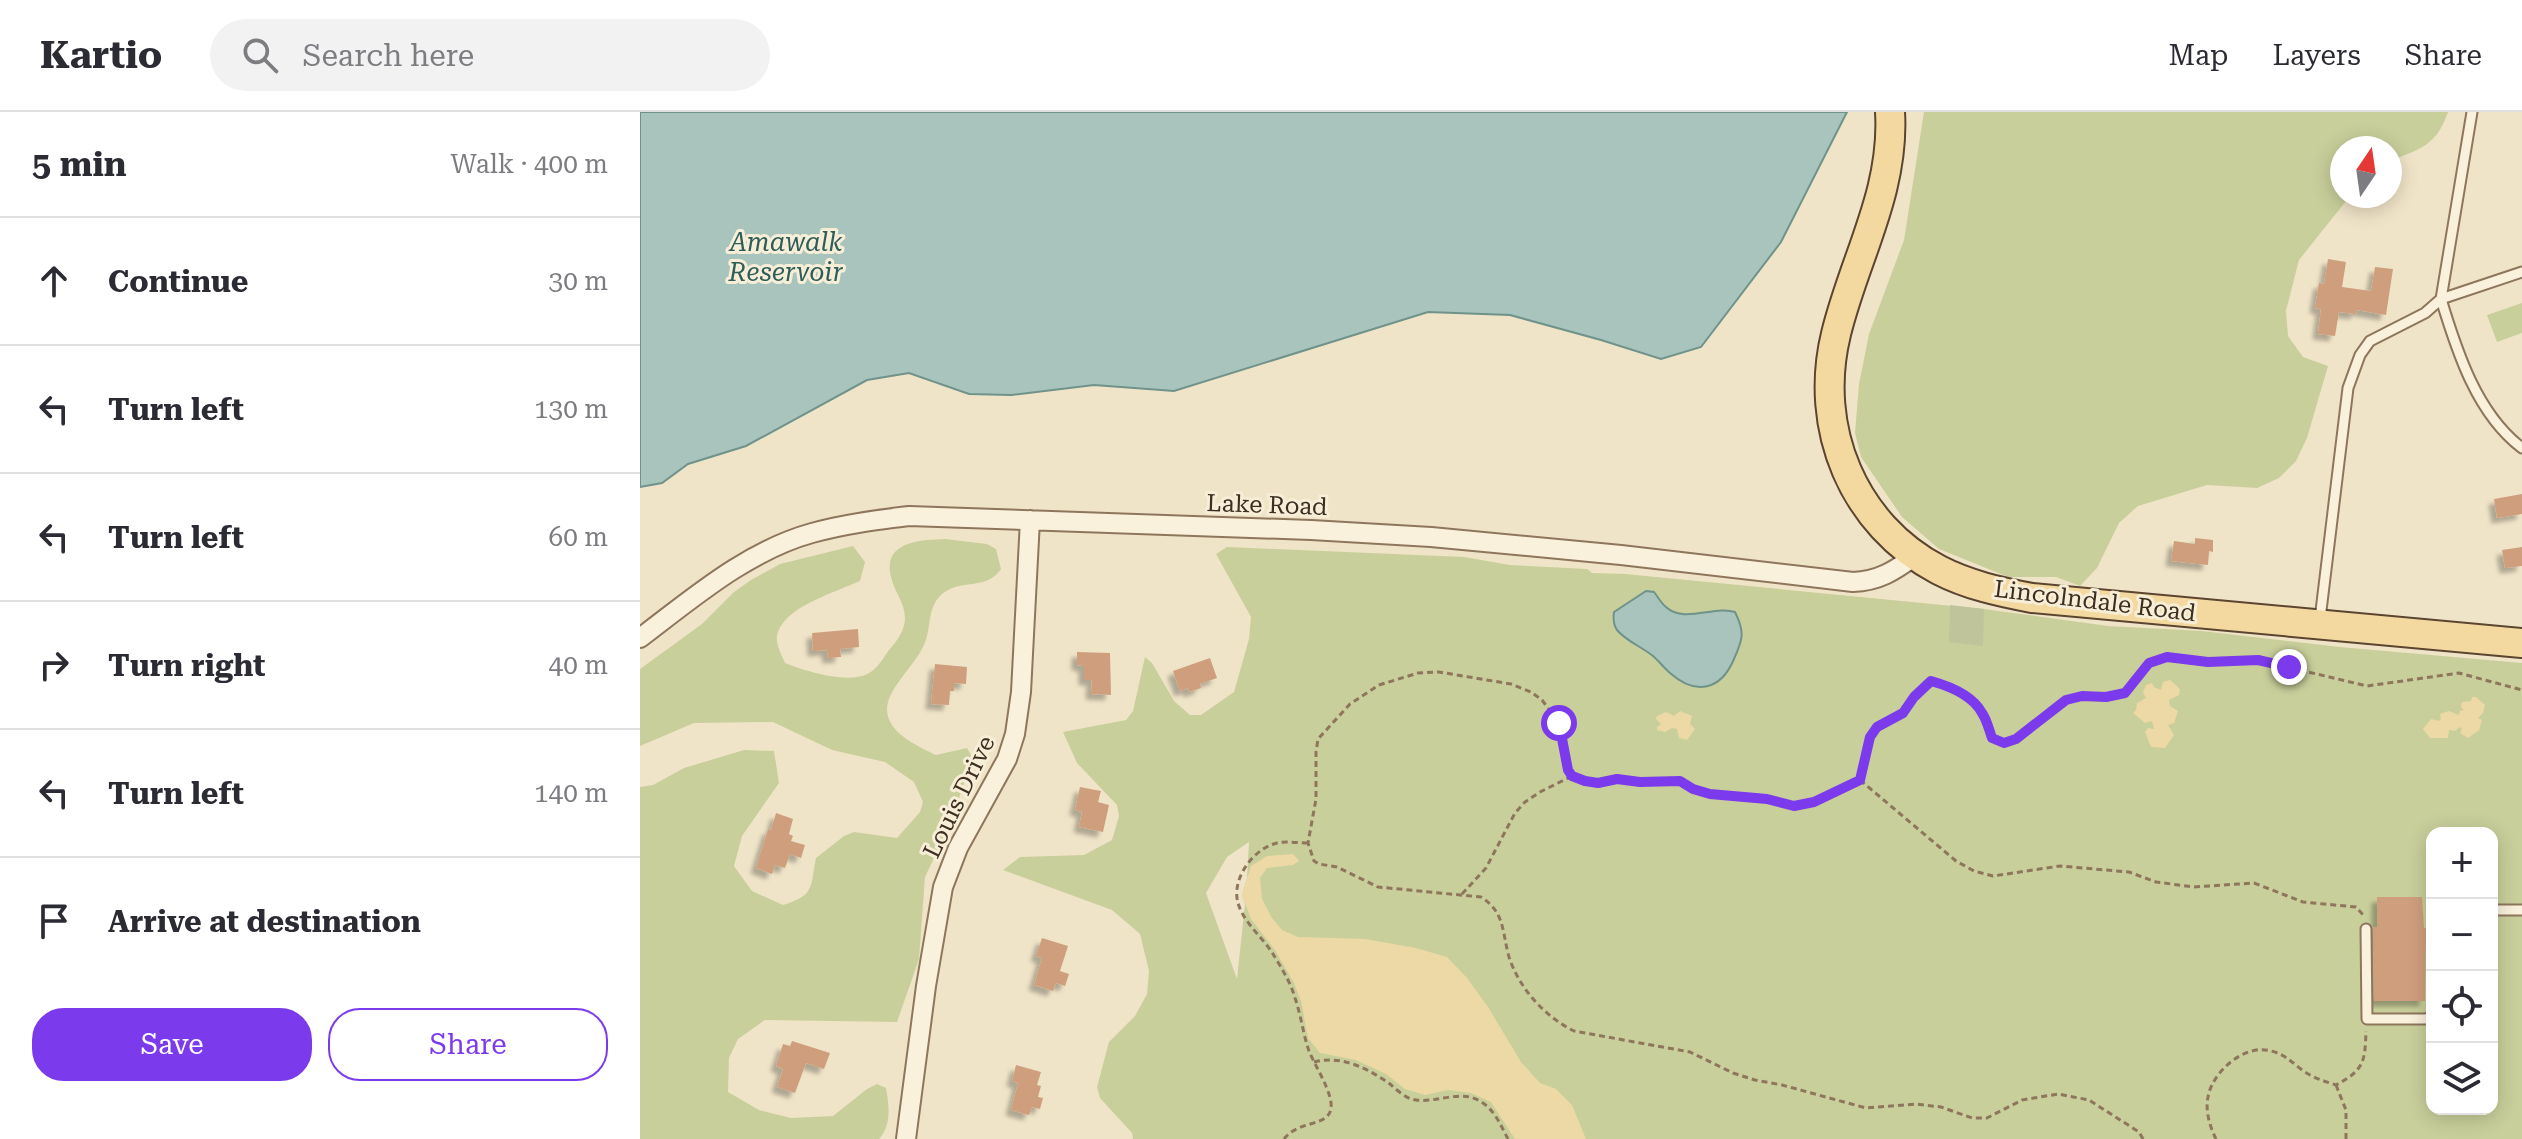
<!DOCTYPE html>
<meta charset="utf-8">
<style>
:root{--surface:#fff;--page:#f2f2f3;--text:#2b2b33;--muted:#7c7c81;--line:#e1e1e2;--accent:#7c3aed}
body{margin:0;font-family:"Roboto Serif",serif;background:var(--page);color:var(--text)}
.controls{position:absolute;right:24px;bottom:24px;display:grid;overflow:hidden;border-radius:16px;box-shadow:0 4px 20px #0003}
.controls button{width:72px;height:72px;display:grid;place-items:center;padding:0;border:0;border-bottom:2px solid var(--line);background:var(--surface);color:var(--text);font:40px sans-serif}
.compass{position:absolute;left:1690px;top:24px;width:72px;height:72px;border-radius:50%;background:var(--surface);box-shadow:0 4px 20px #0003;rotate:13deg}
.stop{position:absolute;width:24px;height:24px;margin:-18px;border:6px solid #7c3aed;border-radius:50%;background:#fff}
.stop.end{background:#7c3aed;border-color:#fff;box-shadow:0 2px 8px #0008}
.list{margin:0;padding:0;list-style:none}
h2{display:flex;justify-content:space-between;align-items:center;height:104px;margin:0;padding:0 32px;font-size:34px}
h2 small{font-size:26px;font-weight:400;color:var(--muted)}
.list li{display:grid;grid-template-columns:52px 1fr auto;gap:24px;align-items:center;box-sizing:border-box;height:128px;padding:0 32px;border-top:2px solid var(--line)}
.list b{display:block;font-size:30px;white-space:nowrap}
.list em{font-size:26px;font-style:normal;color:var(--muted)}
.actions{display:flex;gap:16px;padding:24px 32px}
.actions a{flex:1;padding:18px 0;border:2px solid var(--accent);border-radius:32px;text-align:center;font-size:28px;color:var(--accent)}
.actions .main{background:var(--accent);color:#fff}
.icon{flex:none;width:44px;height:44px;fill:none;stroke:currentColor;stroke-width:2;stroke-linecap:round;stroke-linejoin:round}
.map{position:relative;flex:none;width:1882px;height:1027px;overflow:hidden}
header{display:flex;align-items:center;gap:48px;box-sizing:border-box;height:112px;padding:0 40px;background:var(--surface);border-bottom:2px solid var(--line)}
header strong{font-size:38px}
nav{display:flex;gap:44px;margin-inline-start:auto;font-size:28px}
.search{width:560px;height:72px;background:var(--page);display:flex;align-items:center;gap:20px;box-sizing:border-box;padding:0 28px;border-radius:44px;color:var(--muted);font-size:30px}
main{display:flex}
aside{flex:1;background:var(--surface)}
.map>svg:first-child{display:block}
.green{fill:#c9cf9b;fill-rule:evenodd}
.sand{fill:#ecd9a5}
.cemetery{fill:#bfc49a}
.water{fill:#a9c4bc;stroke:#6f938a;stroke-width:2}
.building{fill:#cf9f7d;filter:url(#shadow)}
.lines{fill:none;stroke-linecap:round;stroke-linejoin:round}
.service-casing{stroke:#8d765c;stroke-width:13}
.minor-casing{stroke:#8d765c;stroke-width:22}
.primary-casing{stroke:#5b4430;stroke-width:32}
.path{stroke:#8d765c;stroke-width:3;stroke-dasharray:6 4;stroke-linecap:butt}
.service{stroke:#faf1dc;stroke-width:9}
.minor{stroke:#faf1dc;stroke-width:18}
.primary{stroke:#f3d9a0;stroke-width:28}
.route{stroke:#7c3aed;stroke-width:10}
.labels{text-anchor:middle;stroke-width:6;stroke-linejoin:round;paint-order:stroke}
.street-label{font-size:24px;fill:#3d2e20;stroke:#f7eed8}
.water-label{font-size:26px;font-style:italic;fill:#2f5d5a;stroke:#f7eed8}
</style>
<header>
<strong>Kartio</strong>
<div class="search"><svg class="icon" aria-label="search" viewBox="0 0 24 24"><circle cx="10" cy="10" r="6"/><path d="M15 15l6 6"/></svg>Search here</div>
<nav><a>Map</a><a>Layers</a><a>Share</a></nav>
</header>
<main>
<aside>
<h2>5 min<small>Walk · 400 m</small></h2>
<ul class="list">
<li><svg class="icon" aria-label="ahead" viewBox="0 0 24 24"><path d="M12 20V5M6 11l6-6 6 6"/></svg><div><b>Continue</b></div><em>30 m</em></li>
<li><svg class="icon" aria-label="left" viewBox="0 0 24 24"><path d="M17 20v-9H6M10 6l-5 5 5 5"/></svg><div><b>Turn left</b></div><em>130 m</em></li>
<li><svg class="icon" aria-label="left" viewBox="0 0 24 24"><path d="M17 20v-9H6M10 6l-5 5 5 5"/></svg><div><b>Turn left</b></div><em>60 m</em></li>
<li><svg class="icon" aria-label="right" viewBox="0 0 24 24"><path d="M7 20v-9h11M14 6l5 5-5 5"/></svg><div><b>Turn right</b></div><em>40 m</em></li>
<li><svg class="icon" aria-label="left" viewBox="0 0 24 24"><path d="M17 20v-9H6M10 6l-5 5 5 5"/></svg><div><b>Turn left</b></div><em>140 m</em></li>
<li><svg class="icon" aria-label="arrive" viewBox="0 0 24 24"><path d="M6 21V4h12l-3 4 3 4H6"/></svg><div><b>Arrive at destination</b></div></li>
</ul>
<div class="actions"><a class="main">Save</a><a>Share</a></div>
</aside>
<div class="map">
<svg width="1882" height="1027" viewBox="0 0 1882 1027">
<defs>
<filter id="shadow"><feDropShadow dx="-5.5" dy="5.5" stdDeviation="2" flood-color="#0004"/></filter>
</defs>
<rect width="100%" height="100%" fill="#f0e4c8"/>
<path class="green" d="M 1284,0 L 1808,0 C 1796,34 1782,36 1750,49 L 1750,36 L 1702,36 L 1702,84 L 1710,84 L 1659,148 L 1646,199 L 1648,224 L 1663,245 L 1688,254 L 1667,326 L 1656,349 L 1639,366 L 1617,376 L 1567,373 L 1498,394 L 1479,411 L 1457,456 L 1440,474 L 1416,465 L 1368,465 L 1299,437 L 1262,405 L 1221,345 L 1215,321 L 1219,272 L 1229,222 L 1264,128 Z
M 1882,191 L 1882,221 L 1857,230 L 1847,203 Z
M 305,427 L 347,432 L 356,437 L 361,457 C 345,480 321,465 301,483 C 286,497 292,519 283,535 C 274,553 256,569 249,587 C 238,617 276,633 296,643 L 327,636 L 332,645 L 313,706 L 285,765 L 279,847 L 257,910 L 125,908 L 98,927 L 89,946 L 88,980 L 119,998 L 151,1006 L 193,1004 L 227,977 L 237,972 L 246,976 C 249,993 252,1013 239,1027 L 0,1027 L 0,675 L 13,673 L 44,656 L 104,638 L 134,639 L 139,671 L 102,724 L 94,754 L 112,779 L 143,793 C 175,783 170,776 176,746 L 204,724 L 214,720 L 257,726 L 280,700 L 283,690 L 274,670 L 245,650 L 192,638 L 133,610 L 54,611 L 0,634 L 0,557 L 62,512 L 94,480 L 111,468 L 140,452 L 213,434 L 225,450 L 220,469 C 196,480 147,494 138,520 C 134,530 141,541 145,551 C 165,559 209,573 229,561 C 238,556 243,546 249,538 C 257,529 265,518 265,506 C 265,491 254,479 251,465 C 242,429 281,428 305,427 Z
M 587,435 L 824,445 L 870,453 L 947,457 L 952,461 L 985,462 L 1344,497 L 1468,514 L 1562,519 L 1700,535 L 1882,551 L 1882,1027 L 493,1027 L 492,1021 L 460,986 L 457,975 L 469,930 L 495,904 L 507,882 L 509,859 L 500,822 L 472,798 L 363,758 L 380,745 L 444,743 L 472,728 L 479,704 L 477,693 L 437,651 L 423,620 L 486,608 L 493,599 L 505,545 L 512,551 L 534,589 L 550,603 L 561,603 L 594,580 L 609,527 L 611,505 L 576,442 ZM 1792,721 L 1852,721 L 1852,997 L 1792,997 ZM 609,730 L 607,766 L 602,783 L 605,792 L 597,867 L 566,781 L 587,745 Z"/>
<path class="sand" d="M 1530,568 L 1540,577 L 1539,583 L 1529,588 L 1530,594 L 1538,599 L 1534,611 L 1528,613 L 1534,623 L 1525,636 L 1511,635 L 1505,620 L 1508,616 L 1514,617 L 1512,609 L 1505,611 L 1493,601 L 1496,598 L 1497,591 L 1506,586 L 1503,581 L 1506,573 L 1512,571 L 1514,575 L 1521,578 L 1523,570 Z
M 1832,585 L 1836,585 L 1845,593 L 1843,601 L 1838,606 L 1842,608 L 1839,618 L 1828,626 L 1820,621 L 1822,617 L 1820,615 L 1815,619 L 1809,618 L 1808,626 L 1790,626 L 1783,617 L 1791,607 L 1799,609 L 1801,607 L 1800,602 L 1809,599 L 1819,603 L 1820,599 L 1824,598 L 1821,595 L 1822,590 L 1831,589 Z
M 1040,599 L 1052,604 L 1050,612 L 1055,617 L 1047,628 L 1039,626 L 1037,617 L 1032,616 L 1025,620 L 1017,618 L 1017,615 L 1021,612 L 1016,607 L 1017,604 L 1026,600 L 1034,604 Z
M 653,742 L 659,749 L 653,753 L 627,756 L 620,766 L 622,787 L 632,806 L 642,818 L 658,825 L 725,827 L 776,836 L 807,845 L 827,866 L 848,895 L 881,950 L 900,971 L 916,977 L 932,993 L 946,1027 L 875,1027 L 851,990 L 831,981 L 808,978 L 785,983 L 765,977 L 746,962 L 716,948 L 680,941 L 668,926 L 661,889 L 654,871 L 635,838 L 611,807 L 602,783 L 611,754 L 627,744 Z"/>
<path class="cemetery" d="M 1310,493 L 1344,497 L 1343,534 L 1309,530 Z"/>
<path class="water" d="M 0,0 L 1207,0 L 1141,130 L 1061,235 L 1021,247 L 961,228 L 870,203 L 788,200 L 534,279 L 454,273 L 371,283 L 329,282 L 269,261 L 227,268 L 106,334 L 48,352 L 22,371 L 0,375 Z
M 1006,479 L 1014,480 C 1018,485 1021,491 1026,495 C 1044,512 1075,493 1095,500 C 1105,520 1103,527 1094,547 C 1081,578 1056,584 1030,561 C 1024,556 1019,549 1013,544 C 1002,535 986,529 977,518 C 973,512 973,507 974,500 Z"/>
<path class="building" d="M 1688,147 L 1706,150 L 1702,175 L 1731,179 L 1735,155 L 1753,157 L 1746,203 L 1717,198 L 1716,202 L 1699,200 L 1695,224 L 1678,222 L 1681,197 L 1675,196 L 1679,171 L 1684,172 Z
M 1882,382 L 1882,402 L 1857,406 L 1854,387 Z
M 1555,426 L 1573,428 L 1573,440 L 1569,439 L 1568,453 L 1531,449 L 1534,429 L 1555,432 Z
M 1882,435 L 1882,454 L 1865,456 L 1862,438 Z
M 218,517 L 219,535 L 200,537 L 201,545 L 188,546 L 187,538 L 173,539 L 172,521 Z
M 437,540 L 470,541 L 471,583 L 451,582 L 452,568 L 444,568 L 444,554 L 437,553 Z
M 570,546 L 577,566 L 560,572 L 561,576 L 549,580 L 548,576 L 540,579 L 533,559 Z
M 295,552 L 327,555 L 326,572 L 314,571 L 314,579 L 310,579 L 309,593 L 291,592 Z
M 440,675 L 461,679 L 458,690 L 469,693 L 463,720 L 439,715 L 442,700 L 435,698 Z
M 136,701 L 153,707 L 149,722 L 153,724 L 151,729 L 165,733 L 161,746 L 150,742 L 145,756 L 135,753 L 132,762 L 116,756 L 128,717 L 131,718 Z
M 1737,785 L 1782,785 L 1784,816 L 1786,816 L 1785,889 L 1734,889 L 1733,815 L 1737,815 Z
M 402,826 L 428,834 L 420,859 L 429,862 L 425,874 L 416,871 L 413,879 L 394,873 L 402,846 L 396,844 Z
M 152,929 L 190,941 L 184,957 L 166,951 L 155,981 L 137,975 L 143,957 L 136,954 L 143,932 L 150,934 Z
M 376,953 L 401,960 L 397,973 L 401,974 L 398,985 L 403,986 L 400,997 L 392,995 L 389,1003 L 371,998 L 378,971 L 372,969 Z"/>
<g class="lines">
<g class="service-casing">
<path id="service" d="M 1832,0 L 1801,187 L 1882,160
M 1680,507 L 1708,276 L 1720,243 L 1730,229 L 1785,201 L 1801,187 C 1817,240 1837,302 1882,336
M 1852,798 L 1882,798
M 1726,817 L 1727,907 L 1786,907 L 1792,904"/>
</g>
<g class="minor-casing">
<path id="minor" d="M 0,526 C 53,486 107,439 172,421 C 204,412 237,408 269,404 L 671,418 L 791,425 L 981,443 L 1213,470 C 1239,469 1254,459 1275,444
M 266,1027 L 286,874 L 303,775 L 318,736 L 367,647 L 375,622 L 381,580 L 390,408"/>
</g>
<g class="primary-casing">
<path id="primary" d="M 1250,0 C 1255,80 1214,147 1196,222 C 1173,316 1213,413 1299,458 C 1328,473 1360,480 1392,486 L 1882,531"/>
</g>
<path class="path" d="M 1220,668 L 1316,749 L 1334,759 L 1353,764 L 1420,754 L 1489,760 L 1516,770 L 1554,775 L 1614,771 L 1663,790 L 1716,795 L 1724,804
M 822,782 L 846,756 L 875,701 L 885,690 L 900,680 L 932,664
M 674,950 C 702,943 727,956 750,972 C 757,978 766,987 776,988 C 796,991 819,978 838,988 C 854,996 860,1012 868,1027
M 1696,973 L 1706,998 L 1706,1027
M 644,1027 C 658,1008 689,1015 691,996 C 693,981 675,954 669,939 C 663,922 661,903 655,886 C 651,871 641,855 633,842 C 622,824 600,808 597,786 C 594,763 615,736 637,731 C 647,729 658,731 668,731
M 1503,1027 L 1499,1020 L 1449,988 L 1418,982 L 1382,988 L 1347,1006 L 1332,1006 L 1301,995 L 1276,992 L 1226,996 L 1142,973 L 1115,968 L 1093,961 L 1050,940 L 934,919 C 905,905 879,876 869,845 C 862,820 865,800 841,785 L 738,775 L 697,755 L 679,752 L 674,749 L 668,731 L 676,687 L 676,640 L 678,627 L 710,592 L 739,573 L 778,561 L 799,560 L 871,572 L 891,580 L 902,588 L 919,611 L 928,658 L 932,664 L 945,669 L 958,671 L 977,667 L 1000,670 L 1040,669 L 1053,677 L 1070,682 L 1127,687 L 1154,694 L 1174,690 L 1220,668 L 1230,625 L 1237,615 L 1263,601 L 1274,585 L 1291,569 C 1327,578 1340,593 1352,626 L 1364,631 L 1376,627 L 1426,588 L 1442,584 L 1466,585 L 1485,581 L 1509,551 L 1527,545 L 1568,550 L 1618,548 L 1727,574 L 1819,561 L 1882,578
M 1576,1027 C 1570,1015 1565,999 1568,985 C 1572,960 1605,931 1631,939 C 1644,942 1652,950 1662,958 C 1673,966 1684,969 1696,973 C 1724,958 1725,950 1726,919"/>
<use href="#service" class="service"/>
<use href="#minor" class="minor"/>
<use href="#primary" class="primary"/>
</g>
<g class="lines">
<path class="route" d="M 919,611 L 928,658 L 932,664 L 945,669 L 958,671 L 977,667 L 1000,670 L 1040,669 L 1053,677 L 1070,682 L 1127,687 L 1154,694 L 1174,690 L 1220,668 L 1230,625 L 1237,615 L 1263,601 L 1274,585 L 1291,569 C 1309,574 1333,584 1342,601 C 1347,608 1349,618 1352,626 L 1364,631 L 1376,627 L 1426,588 L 1442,584 L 1466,585 L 1485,581 L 1509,551 L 1527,545 L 1568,550 L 1618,548 L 1649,555"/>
</g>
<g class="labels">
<g class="street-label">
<text transform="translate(627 393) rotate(2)" y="8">Lake Road</text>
<text transform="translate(1455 489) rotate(7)" y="8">Lincolndale Road</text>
<text transform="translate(319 685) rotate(-64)" y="8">Louis Drive</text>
</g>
<g class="water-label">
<text x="146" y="139">Amawalk<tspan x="146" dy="30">Reservoir</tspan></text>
</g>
</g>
</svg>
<div class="controls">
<button>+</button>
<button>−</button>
<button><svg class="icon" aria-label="locate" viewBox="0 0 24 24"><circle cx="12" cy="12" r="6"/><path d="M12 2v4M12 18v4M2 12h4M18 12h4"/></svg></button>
<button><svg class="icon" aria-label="layers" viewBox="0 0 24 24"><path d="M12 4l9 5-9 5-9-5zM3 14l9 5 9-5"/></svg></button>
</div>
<svg class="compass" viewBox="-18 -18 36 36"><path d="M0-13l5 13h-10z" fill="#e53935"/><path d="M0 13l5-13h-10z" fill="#7c7c81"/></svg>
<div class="stop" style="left:919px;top:611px"></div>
<div class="stop end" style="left:1649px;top:555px"></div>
</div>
</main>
